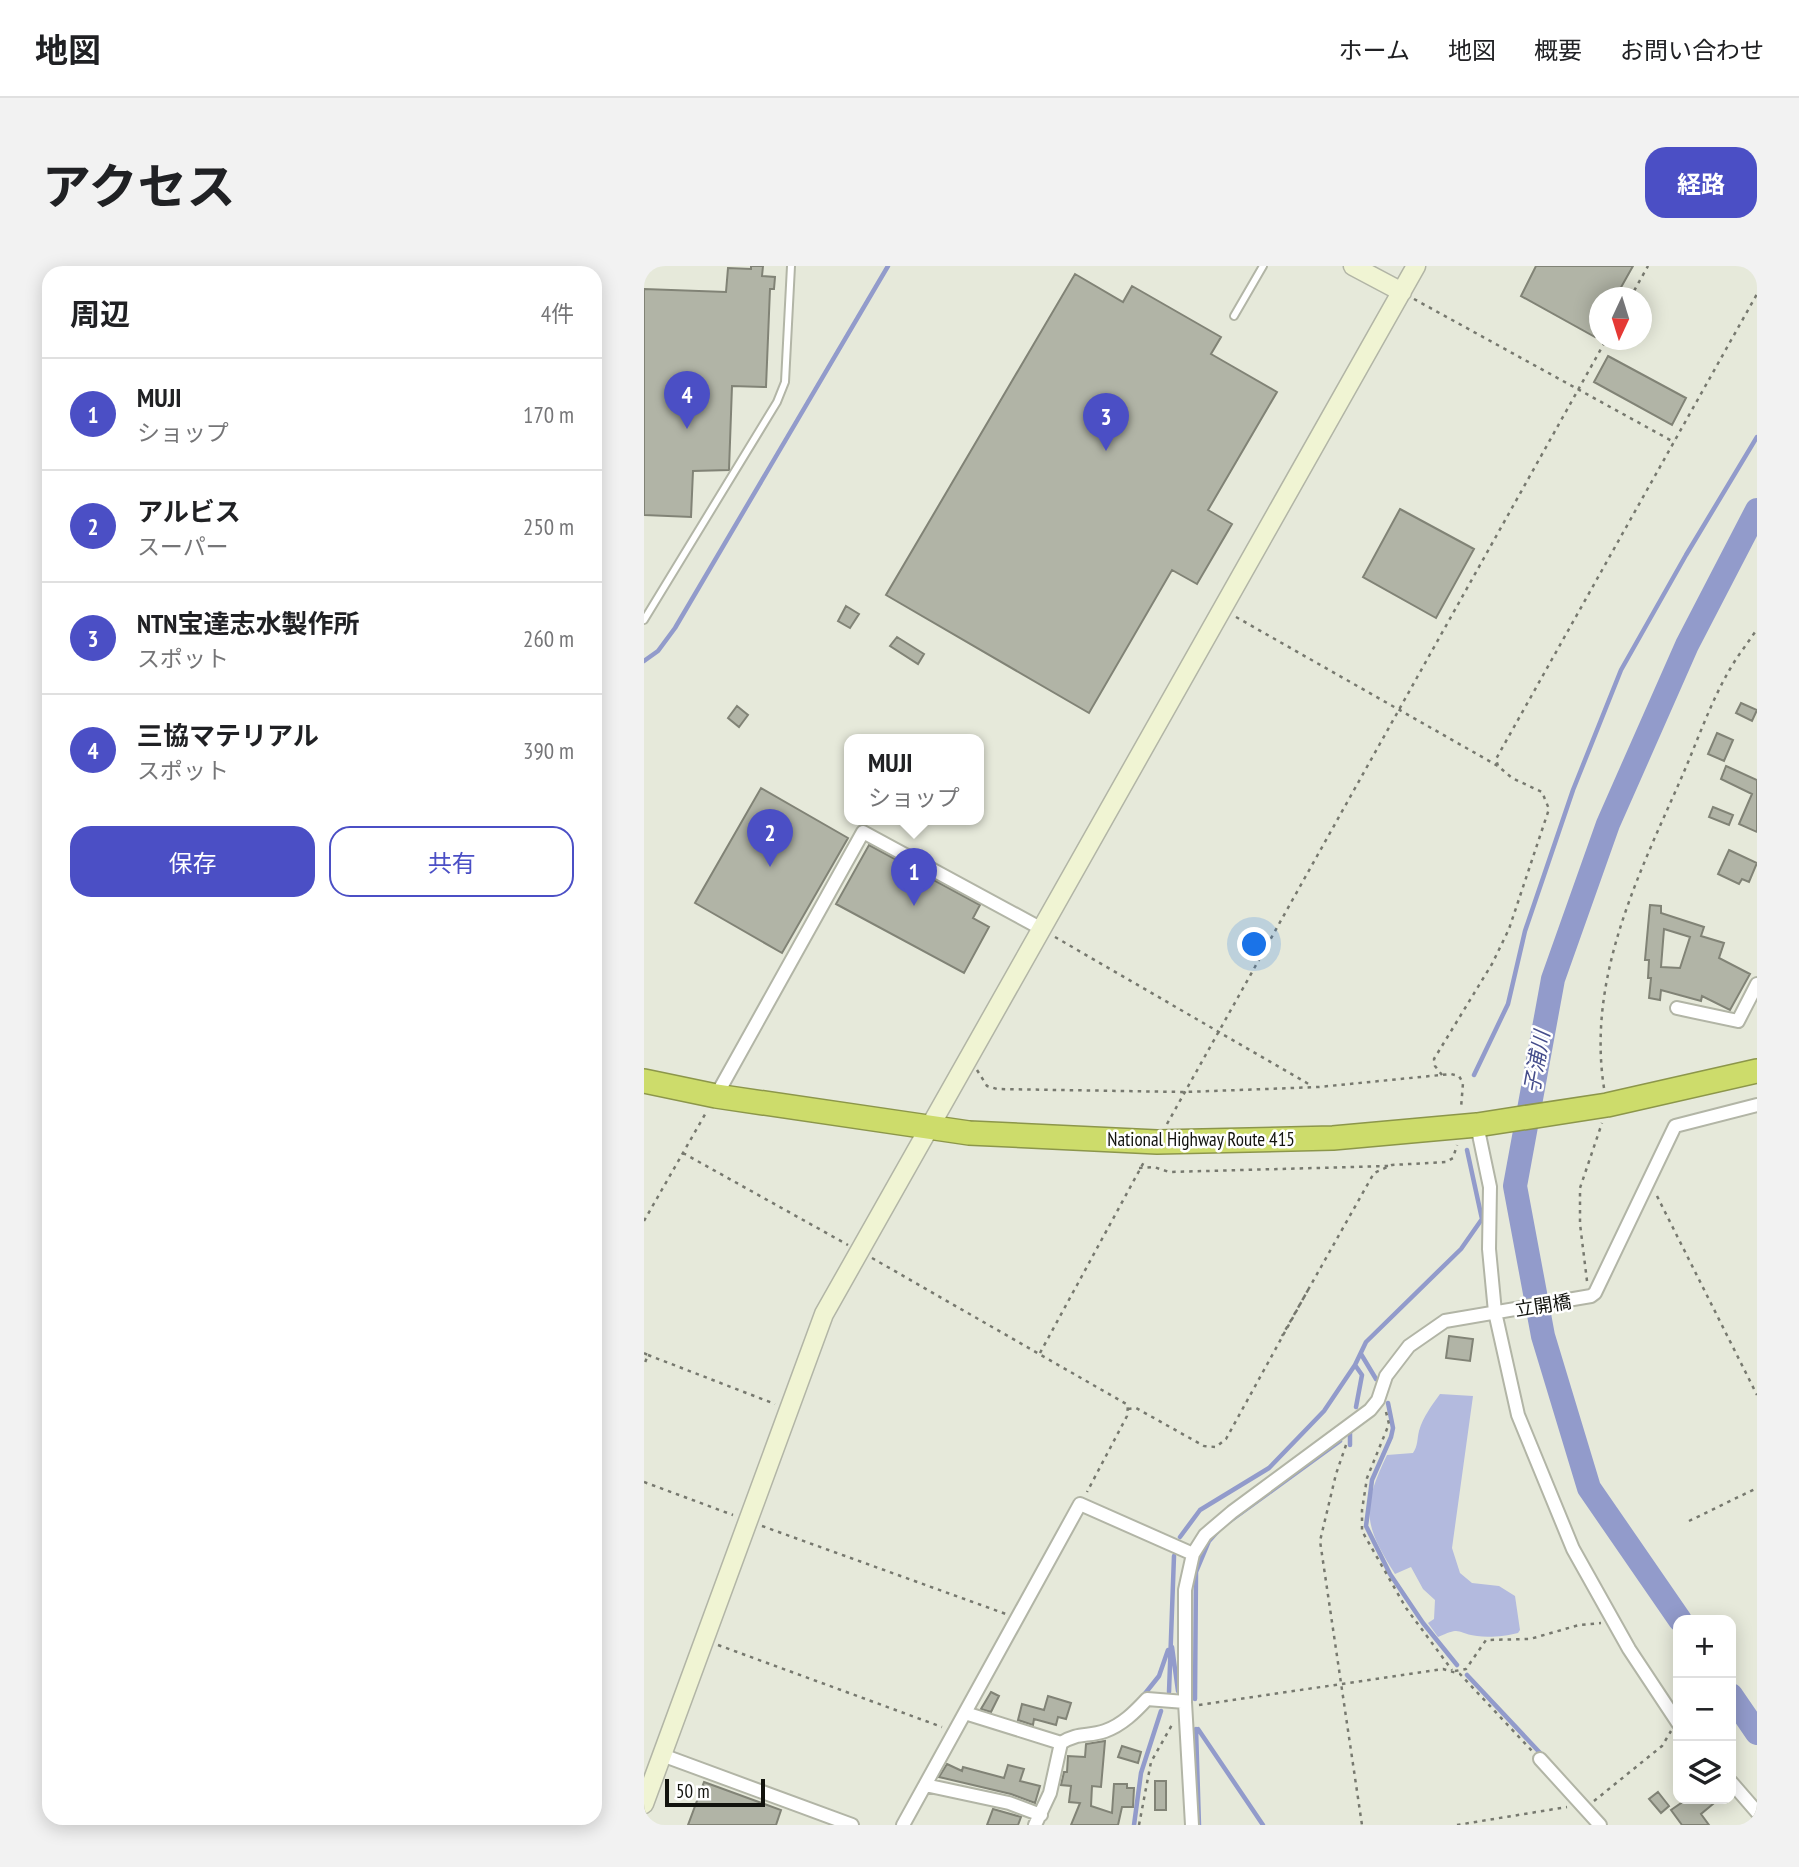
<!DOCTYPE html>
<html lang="ja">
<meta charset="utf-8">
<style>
:root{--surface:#fff;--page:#f2f2f2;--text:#202124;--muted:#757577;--line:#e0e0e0;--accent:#4b4fc5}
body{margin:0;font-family:"PT Sans Narrow","Noto Sans JP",sans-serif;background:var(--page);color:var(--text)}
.controls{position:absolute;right:21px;bottom:21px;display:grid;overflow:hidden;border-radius:14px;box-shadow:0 4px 18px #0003}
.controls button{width:63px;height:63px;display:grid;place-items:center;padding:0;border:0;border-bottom:2px solid var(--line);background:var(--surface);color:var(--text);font:35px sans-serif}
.compass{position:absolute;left:945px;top:21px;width:63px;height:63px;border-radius:50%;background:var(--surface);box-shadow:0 4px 18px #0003;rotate:184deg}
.scale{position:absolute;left:21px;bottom:18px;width:100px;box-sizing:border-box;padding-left:7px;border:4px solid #12130e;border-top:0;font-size:19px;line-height:24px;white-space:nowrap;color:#12130e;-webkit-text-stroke:5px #fff;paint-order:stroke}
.you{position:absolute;left:611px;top:679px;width:24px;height:24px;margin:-18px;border:5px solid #fff;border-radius:50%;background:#1a73e8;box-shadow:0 0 0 10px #1a73e833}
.badge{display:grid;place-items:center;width:46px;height:46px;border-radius:50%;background:var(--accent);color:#fff;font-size:23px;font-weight:700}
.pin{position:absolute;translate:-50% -58px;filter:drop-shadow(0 2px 4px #0008)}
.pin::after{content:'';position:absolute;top:37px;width:24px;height:21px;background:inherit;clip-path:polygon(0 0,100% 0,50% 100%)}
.popup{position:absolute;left:200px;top:468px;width:140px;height:91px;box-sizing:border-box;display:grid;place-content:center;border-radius:14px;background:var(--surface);filter:drop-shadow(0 2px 5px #0005);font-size:23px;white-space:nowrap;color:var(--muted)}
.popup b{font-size:26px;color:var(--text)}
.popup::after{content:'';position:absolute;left:50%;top:100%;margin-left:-14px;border:14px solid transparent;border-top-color:var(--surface)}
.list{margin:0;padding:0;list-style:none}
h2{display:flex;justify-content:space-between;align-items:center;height:91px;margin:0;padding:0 28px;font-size:30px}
h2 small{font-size:23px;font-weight:400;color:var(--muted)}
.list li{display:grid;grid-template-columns:46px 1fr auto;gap:21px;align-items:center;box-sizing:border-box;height:112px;padding:0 28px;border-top:2px solid var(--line)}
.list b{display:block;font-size:26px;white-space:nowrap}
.list p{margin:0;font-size:23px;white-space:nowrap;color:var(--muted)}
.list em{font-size:23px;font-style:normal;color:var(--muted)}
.actions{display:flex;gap:14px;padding:21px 28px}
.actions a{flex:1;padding:16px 0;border:2px solid var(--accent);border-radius:21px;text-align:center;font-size:24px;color:var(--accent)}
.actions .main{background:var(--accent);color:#fff}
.icon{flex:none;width:38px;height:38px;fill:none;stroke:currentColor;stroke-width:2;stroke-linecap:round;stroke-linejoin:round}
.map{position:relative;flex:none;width:1113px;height:1559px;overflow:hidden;border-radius:21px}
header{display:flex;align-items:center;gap:42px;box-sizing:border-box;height:98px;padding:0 35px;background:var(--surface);border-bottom:2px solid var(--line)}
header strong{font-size:33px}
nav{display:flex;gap:38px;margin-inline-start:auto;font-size:24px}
.intro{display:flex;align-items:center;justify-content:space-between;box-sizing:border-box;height:168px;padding:0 42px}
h1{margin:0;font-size:49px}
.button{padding:18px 32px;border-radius:21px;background:var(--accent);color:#fff;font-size:24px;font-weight:700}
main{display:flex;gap:42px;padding:0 42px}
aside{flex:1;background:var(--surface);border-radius:21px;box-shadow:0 4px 18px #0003}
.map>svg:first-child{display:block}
.green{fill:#b3bade}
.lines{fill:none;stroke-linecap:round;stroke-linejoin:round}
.stream{stroke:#929bcb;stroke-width:4.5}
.river{stroke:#929bcb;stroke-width:24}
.building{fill:#b1b4a6;stroke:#818376;stroke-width:2;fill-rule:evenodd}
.lane-casing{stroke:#b2b5a6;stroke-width:10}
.street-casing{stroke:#b2b5a6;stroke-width:16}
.secondary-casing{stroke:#b2b5a6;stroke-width:21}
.highway-casing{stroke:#8c964a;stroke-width:26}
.path{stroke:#77796f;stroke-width:2.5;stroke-dasharray:3.5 5;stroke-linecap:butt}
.lane{stroke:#fff;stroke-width:6}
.street{stroke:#fff;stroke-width:12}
.secondary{stroke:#f0f4d3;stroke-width:18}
.highway{stroke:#cddc6b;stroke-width:23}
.labels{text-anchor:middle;stroke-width:5;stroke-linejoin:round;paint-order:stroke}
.street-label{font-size:19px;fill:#12130e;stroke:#fff}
.water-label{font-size:21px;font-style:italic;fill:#454d8b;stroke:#fff}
</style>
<header>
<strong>地図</strong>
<nav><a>ホーム</a><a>地図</a><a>概要</a><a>お問い合わせ</a></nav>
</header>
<div class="intro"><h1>アクセス</h1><a class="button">経路</a></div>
<main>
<aside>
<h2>周辺<small>4件</small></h2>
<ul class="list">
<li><span class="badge">1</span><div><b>MUJI</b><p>ショップ</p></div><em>170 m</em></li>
<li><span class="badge">2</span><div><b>アルビス</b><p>スーパー</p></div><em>250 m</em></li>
<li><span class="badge">3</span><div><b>NTN宝達志水製作所</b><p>スポット</p></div><em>260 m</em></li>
<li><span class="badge">4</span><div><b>三協マテリアル</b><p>スポット</p></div><em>390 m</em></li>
</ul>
<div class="actions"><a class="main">保存</a><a>共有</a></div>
</aside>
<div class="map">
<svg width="1113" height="1559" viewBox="0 0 1113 1559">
<rect width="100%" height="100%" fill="#e6e9da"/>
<path class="green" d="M 796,1128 L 829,1130 L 808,1282 L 816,1307 L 828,1317 L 855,1320 L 871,1330 L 876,1364 L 874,1367 C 862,1370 845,1372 833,1370 C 810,1367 819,1360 794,1371 L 784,1357 L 790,1353 L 791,1334 L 779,1323 L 767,1301 L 751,1308 C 720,1259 717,1243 743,1189 L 769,1187 C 774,1180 773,1173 775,1165 C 779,1151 788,1139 796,1128 Z"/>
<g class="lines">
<path class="stream" d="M 0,395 L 14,385 L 31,362 L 244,0
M 830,809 L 864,738 L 881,665 L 929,524 L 977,404 L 1042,289 L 1113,171
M 717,1088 L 732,1113
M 711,1099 L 718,1109 L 712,1141
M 744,1137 L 749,1162 L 747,1171 L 728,1214 L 722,1260 L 746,1308 L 779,1357 L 813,1399
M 706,1166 L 706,1179
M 586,1255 L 696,1175
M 536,1271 L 556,1244 L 625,1202 L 680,1145 L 711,1099 L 722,1076 L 817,983 L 838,953 L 823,884
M 528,1381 L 534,1425
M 823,1409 L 899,1490
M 525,1426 L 530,1290
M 499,1430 L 515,1410 L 524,1384
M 551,1433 L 552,1306 L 565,1275 L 574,1265
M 552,1463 L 555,1559
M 554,1463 L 619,1559
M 490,1559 L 497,1507 L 517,1445"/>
<path class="river" d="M 1036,1354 L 945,1222 L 899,1070 L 871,920 L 909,713 L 964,558 L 1043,379 L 1113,244
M 1087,1429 L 1113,1467"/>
</g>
<path class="building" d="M 107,0 L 119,0 L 118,10 L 131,11 L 130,23 L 126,23 L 122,121 L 88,120 L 85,204 L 49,205 L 47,251 L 0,249 L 0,23 L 82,26 L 84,2 L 107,3 Z
M 892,0 L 989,0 L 971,32 L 956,32 L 956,64 L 951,71 L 877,30 Z
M 431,8 L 479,36 L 488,20 L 577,71 L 567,88 L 633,126 L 564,244 L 588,258 L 553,318 L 528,304 L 445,447 L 242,329 Z
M 964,90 L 1042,132 L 1028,159 L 950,116 Z
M 756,243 L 830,283 L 792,352 L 719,311 Z
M 202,340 L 215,348 L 206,362 L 194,355 Z
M 253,371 L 280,388 L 274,398 L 246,380 Z
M 1097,437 L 1113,444 L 1108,455 L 1092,447 Z
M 93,440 L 104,449 L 95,461 L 84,452 Z
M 1073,467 L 1089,474 L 1080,495 L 1064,488 Z
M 1082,500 L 1113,514 L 1113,566 L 1095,558 L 1108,528 L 1077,513 Z
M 117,522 L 204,572 L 138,687 L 51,637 Z
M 1069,541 L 1089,549 L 1085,559 L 1065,551 Z
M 225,579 L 336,639 L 329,652 L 345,661 L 320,707 L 192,638 Z
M 1085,584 L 1113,597 L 1105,616 L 1098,613 L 1095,618 L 1074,608 Z
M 1006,639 L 1017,640 L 1017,647 L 1060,661 L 1057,670 L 1080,677 L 1075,692 L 1106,708 L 1086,744 L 1058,730 L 1057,735 L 1017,724 L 1016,734 L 1005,732 L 1007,712 L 1004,712 L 1005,694 L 1001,694 ZM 1020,663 L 1046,671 L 1036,702 L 1017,701 Z
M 805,1070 L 829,1073 L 826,1095 L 802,1092 Z
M 347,1426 L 355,1430 L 347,1446 L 337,1443 Z
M 404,1430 L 427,1437 L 422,1453 L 414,1451 L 412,1459 L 390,1453 L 389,1459 L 374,1454 L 378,1438 L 400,1444 Z
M 461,1475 L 457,1521 L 448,1520 L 447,1540 L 468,1547 L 470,1518 L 483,1518 L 483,1522 L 490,1522 L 489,1541 L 478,1541 L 474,1559 L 427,1559 L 436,1537 L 425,1536 L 427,1520 L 417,1519 L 420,1506 L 423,1506 L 424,1490 L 441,1491 L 442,1478 Z
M 478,1480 L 497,1486 L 494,1497 L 474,1491 Z
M 303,1498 L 318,1505 L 319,1501 L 360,1512 L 364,1499 L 380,1503 L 376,1515 L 396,1520 L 391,1537 L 367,1528 L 295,1511 Z
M 511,1515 L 522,1515 L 522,1544 L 511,1544 Z
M 60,1516 L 137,1544 L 132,1559 L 44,1559 Z
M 1014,1526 L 1025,1540 L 1017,1547 L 1005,1533 Z
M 1043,1533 L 1075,1533 L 1057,1548 L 1065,1559 L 1038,1559 L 1027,1544 Z
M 349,1543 L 377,1551 L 374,1559 L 343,1559 Z"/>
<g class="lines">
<g class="lane-casing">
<path id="lane" d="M 590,50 L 619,0
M 0,354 L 133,136 L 141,116 L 147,0"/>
</g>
<g class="street-casing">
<path id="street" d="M 1033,742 L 1094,755 L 1113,718
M 72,830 L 219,566 L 398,663
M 833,859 L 846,921 L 845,983 L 851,1046 L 874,1149 L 929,1283 L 985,1383 L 1034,1457
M 321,1447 L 417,1477
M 18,1489 L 208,1559
M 896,1493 L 956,1559
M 1087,1516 L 1113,1546
M 281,1519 L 365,1537 L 397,1549
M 259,1559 L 436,1238 L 549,1288
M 391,1559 L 406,1527 L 417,1477 C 434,1466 444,1471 461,1465 C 478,1459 491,1446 503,1433 L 541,1436
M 548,1559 L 541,1436 L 541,1324 L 549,1288 L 561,1269 L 588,1246 L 726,1144 L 734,1134 L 742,1110 L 765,1080 L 801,1055 L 947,1030 L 951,1027 L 1031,860 L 1113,839"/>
</g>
<g class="secondary-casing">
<path id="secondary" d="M 709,0 L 758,26
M 0,1538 L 180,1048 L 772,0"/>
</g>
<g class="highway-casing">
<path id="highway" d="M 0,815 L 72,830 L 325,867 L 513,876 L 689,872 L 833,859 L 963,839 L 1113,805"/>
</g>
<path class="path" d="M 986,32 L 1004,0
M 770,33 L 1028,175 L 1031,174
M 592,351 L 854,500
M 411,671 L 668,820
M 333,804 L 343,820 L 353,823 L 541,826 L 675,821 L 807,808 L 815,810 L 819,817 L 817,842
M 798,809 L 791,800 L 790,793 L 848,698 L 865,663 L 905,543 L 898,526 L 868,512 L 854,500 L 852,493 L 1113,28
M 960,822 C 943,713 993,612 1036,515 C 1052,479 1066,437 1086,403 C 1094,389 1104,377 1113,363
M 523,858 L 962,74
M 39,887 L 204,979
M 495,902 L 510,901 L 525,906 L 745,900
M 1013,930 L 1113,1129
M 0,955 L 63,845
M 228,992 L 484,1139 L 483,1150 L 443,1226
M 943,1015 L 936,958 L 936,922 L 958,857
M 664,1024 L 730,907 L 748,899 L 802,896 L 809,892 L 813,879
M 0,1087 L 4,1089 L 0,1099
M 396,1087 L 501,894
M 4,1089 L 131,1138
M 484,1143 L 492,1142 L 560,1180 L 572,1181 L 582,1173 L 664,1024 L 638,1070
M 742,1146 L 745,1158 L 723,1212 L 718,1244 L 718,1265 L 762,1342 L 808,1404
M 702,1179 L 692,1208 L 676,1275 L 718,1559
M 0,1216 L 89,1249
M 1045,1255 L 1113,1222
M 118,1260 L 362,1348
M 74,1379 L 298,1461
M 811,1405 L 822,1403 L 842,1374 L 886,1373 L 935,1359 L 957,1357
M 555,1439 L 799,1403 L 816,1408 L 889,1486
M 950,1535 L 1018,1480 L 1027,1465
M 495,1559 L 507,1496 L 529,1457
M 813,1559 L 923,1541"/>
<use href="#lane" class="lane"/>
<use href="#street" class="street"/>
<use href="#secondary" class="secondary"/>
<use href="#highway" class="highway"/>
</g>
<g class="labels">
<g class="street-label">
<text x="557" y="880">National Highway Route 415</text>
<text transform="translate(899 1039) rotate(-9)" y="7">立開橋</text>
</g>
<g class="water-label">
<text transform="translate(893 796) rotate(-80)" y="7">子浦川</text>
</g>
</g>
</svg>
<div class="controls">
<button>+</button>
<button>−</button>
<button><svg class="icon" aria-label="layers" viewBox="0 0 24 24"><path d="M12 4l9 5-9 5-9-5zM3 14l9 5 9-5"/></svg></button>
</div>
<svg class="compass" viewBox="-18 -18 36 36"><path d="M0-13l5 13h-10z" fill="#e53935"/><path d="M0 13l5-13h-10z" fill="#757577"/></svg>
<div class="scale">50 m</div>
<div class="you"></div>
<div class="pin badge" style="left:270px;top:640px">1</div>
<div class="popup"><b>MUJI</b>ショップ</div>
<div class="pin badge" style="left:126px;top:601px">2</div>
<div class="pin badge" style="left:462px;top:185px">3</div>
<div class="pin badge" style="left:43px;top:163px">4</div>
</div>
</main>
